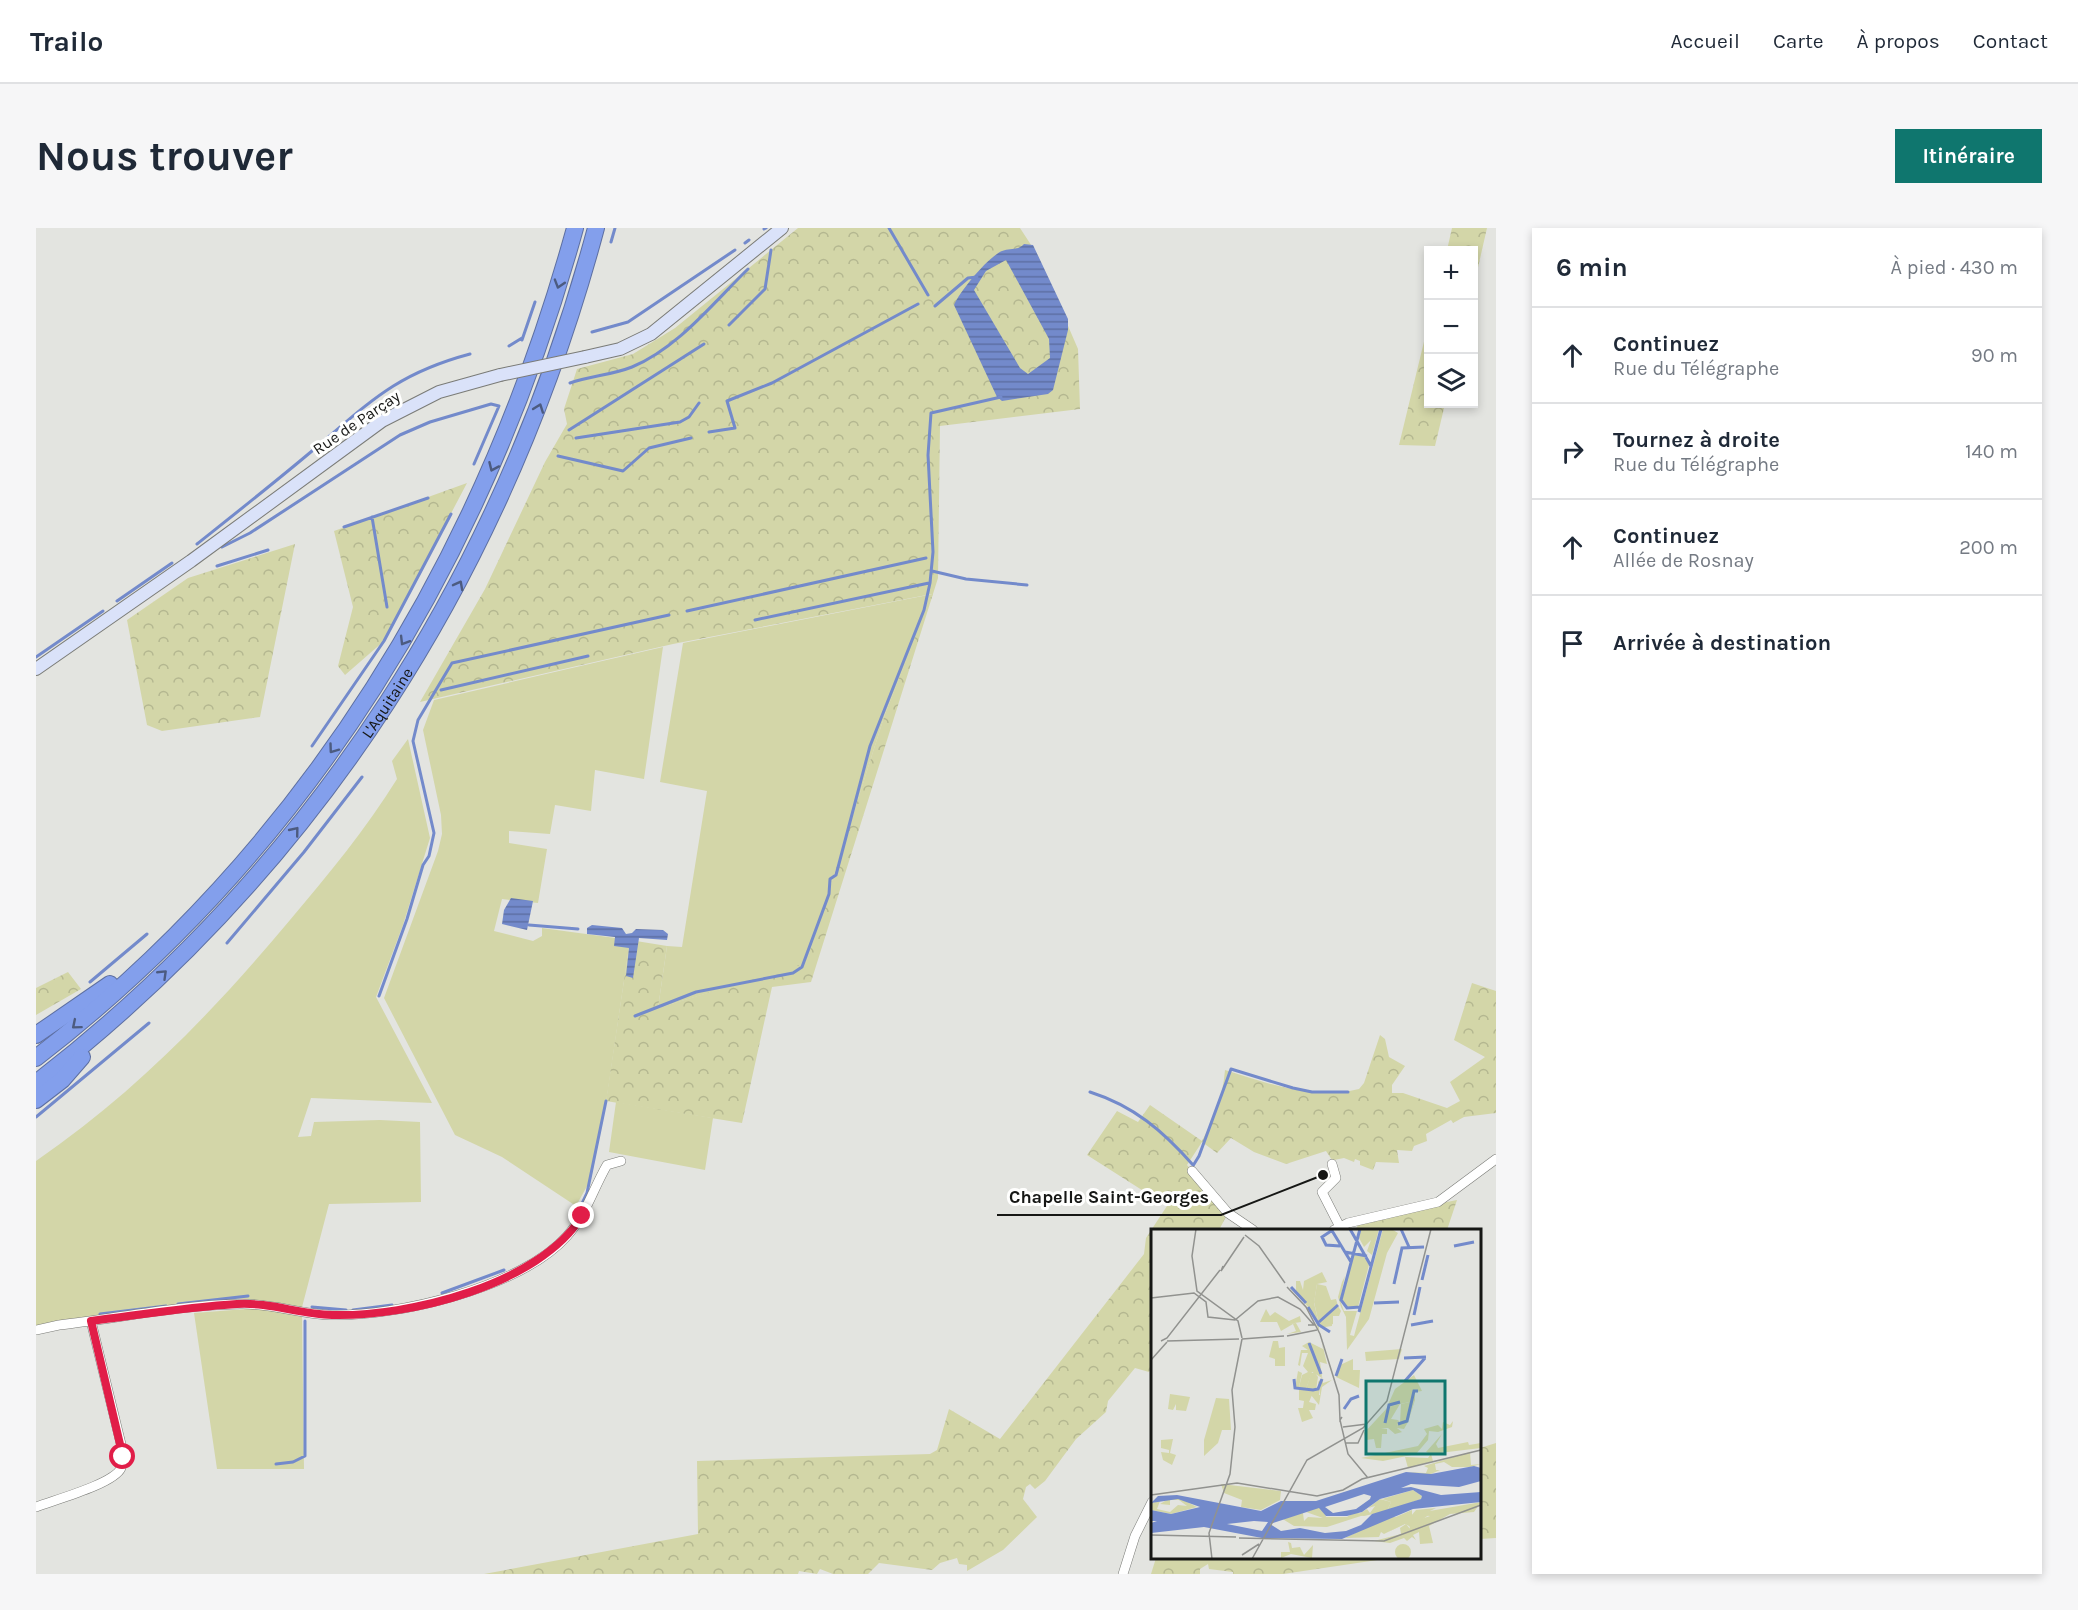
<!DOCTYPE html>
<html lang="fr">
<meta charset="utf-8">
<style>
:root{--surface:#fff;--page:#f6f6f7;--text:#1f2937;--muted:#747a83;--line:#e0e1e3;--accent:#0f766e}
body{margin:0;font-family:Karla,sans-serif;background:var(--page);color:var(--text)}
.controls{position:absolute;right:18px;top:18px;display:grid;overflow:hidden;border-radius:0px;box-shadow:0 3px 9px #0003}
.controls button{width:54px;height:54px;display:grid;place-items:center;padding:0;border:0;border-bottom:2px solid var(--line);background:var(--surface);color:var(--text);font:30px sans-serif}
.stop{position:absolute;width:18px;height:18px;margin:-14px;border:4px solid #e11d48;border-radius:50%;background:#fff}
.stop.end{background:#e11d48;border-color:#fff;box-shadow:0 2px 6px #0008}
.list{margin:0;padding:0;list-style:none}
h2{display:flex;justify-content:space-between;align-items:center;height:78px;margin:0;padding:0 24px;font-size:26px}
h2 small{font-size:20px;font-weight:400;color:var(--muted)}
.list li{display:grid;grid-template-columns:39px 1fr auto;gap:18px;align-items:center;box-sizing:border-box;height:96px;padding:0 24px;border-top:2px solid var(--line)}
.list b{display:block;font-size:22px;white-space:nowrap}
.list p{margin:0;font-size:20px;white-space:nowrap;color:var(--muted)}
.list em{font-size:20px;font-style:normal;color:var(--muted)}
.icon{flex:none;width:33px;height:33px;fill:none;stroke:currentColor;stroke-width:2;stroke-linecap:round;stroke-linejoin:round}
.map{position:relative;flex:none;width:1460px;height:1346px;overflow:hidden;border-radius:0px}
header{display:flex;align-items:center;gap:36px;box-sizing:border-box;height:84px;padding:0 30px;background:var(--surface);border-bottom:2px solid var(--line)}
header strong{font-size:28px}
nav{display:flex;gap:33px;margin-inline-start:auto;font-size:21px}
.intro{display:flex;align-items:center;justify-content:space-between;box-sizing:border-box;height:144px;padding:0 36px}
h1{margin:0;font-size:42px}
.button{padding:15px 27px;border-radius:0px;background:var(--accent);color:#fff;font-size:21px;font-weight:700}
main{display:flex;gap:36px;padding:0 36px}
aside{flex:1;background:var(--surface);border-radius:0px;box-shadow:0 3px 9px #0003}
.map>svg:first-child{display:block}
.grass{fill:#d3d6a8}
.forest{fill:url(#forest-crowns)}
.water{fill:url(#water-rules);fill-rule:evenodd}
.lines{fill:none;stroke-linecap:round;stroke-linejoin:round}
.stream{stroke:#738acb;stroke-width:3}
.street-casing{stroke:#7a7b77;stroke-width:10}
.secondary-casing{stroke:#7a7b77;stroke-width:14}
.highway-casing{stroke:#5d6fa1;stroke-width:18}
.street{stroke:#fff;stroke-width:9}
.secondary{stroke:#dae2f9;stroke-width:12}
.highway{stroke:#839fec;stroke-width:16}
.secondary-bridge-casing{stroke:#7a7b77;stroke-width:14;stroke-linecap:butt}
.secondary-bridge{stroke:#dae2f9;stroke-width:12}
.oneway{stroke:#4c5b80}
.route{stroke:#e11d48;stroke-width:8}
.labels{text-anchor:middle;stroke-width:6;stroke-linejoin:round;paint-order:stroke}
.street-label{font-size:16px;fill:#161715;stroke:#fffffe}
.inset-river{fill:none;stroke:#738acb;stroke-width:3}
.inset-road{fill:none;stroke:#91928f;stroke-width:1.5}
.view{fill:#0f766e;fill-opacity:0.15;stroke:#0f766e;stroke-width:3}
.inset-edge{fill:none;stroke:#161715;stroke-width:3}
.leader{fill:none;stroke:#161715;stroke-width:2}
.callout-dot{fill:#161715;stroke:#fffffe;stroke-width:2}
.callout-label{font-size:18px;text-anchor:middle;font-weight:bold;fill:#161715;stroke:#fffffe;stroke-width:6;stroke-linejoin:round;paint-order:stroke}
</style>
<header>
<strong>Trailo</strong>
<nav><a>Accueil</a><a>Carte</a><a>À propos</a><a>Contact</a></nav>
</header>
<div class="intro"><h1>Nous trouver</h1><a class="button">Itinéraire</a></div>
<main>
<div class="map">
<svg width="1460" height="1346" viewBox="0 0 1460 1346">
<defs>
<pattern id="forest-crowns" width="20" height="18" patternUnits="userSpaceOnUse" patternTransform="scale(1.5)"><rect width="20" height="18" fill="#d3d6a8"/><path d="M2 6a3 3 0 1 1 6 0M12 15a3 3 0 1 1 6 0" fill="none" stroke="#b4b790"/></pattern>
<pattern id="water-rules" width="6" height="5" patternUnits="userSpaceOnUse" patternTransform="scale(1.5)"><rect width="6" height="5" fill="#738acb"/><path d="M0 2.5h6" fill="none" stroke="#5d70a4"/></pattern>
</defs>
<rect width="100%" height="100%" fill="#e3e4e0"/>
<path class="grass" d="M 897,366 L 849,486 L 770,736 L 622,780 L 631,718 L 646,719 L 671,563 L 624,554 L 647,415 Z
M 627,419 L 608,551 L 559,542 L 555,583 L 519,577 L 514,606 L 473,603 L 473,615 L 511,621 L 502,675 L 466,671 L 458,703 L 497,713 L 506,708 L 506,700 L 594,712 L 569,882 L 555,951 L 540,978 L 466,929 L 419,907 L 348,770 L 402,623 L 406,606 L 405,587 L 387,502 L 398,472 Z
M 372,511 L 394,610 L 367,697 L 340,769 L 396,875 L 275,870 L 262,909 L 275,908 L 278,894 L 344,892 L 384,894 L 385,974 L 293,976 L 265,1083 L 230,1073 L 204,1073 L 0,1098 L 0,933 C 100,864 176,785 254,692 C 292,647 330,601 361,551 L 356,533 Z
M 580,874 L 677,890 L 669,942 L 573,924 Z
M 224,1080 L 266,1089 L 268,1241 L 181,1241 L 158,1085 Z"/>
<path class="forest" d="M 762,0 L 984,0 L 1001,26 L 1042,121 L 1044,181 L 904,198 L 902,350 L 775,754 L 736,759 L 706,895 L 570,873 L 594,712 L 631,718 L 622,780 L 770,735 L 849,486 L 896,366 L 637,416 L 384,474 L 449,361 L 509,234 L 531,196 L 528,181 L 541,141 L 597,126 L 639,100 Z
M 1416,0 L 1451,0 L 1438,57 L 1438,22 L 1411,22 Z
M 1392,97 L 1392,176 L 1409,176 L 1399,218 L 1363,217 Z
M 431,255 L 348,413 L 309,447 L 302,438 L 317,379 L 298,303 Z
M 259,316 L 224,489 L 126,503 L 111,497 L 91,392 L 152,350 Z
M 32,744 L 45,761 L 0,787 L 0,760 Z
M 1436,755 L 1460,763 L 1460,885 L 1428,889 L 1417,895 L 1415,892 L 1390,906 L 1391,913 L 1378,918 L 1376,923 L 1361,922 L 1363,935 L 1340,934 L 1337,942 L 1324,937 L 1324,933 L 1319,931 L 1318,934 L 1308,930 L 1298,932 L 1298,935 L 1290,923 L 1250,936 L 1218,924 L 1195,910 L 1181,925 L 1166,914 L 1151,937 L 1192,985 L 1183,1002 L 1116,1002 L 1116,1138 L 1113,1144 L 1099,1140 L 1072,1173 L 1070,1184 L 1040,1211 L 1009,1253 L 999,1261 L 994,1256 L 990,1259 L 987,1271 L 1001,1289 L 967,1322 L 931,1343 L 931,1337 L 923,1336 L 921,1330 L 904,1335 L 896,1342 L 843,1335 L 832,1346 L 797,1346 L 784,1341 L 781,1346 L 763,1343 L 762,1346 L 448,1346 L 662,1306 L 661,1233 L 894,1226 L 901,1222 L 913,1181 L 964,1211 L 1108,1026 L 1110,1010 L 1131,978 L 1051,927 L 1081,883 L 1102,894 L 1114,877 L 1166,913 C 1178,890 1187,869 1189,842 C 1234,856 1275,872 1323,861 L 1328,855 L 1344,807 L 1349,811 L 1353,829 L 1369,838 L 1356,857 L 1356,865 L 1367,865 L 1411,880 L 1424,873 L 1414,854 L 1449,829 L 1418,812 Z
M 1421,972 L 1411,1002 L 1319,1002 L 1326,991 Z
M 1460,1215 L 1460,1310 L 1444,1311 L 1444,1220 Z
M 1120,1330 L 1355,1330 L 1247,1346 L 1197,1346 L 1197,1344 L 1173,1341 L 1172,1336 L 1164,1341 L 1164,1346 L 1115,1346 Z"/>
<path class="water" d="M 988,16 L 997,17 L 1032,91 L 1032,102 L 1017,162 L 1012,166 L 966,173 L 961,169 L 918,77 C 924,63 952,29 966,23 C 974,20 982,23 988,16 ZM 970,32 L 1013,111 L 1014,130 L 992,146 L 984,140 L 938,62 L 950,43 Z
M 475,670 L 497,673 L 491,702 L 466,696 L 468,682 Z
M 556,697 L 586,700 L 590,706 L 596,705 L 600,701 L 627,702 L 632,706 L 631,712 L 603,710 L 597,750 L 590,748 L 593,720 L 578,718 L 579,709 L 551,706 L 551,700 Z"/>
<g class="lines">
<path class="stream" d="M 853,0 L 892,67
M 728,1 L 730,0
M 575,14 L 579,0
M 709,15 L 713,12
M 899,78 L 932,50 L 941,49
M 693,97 L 729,61 L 735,22
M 556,104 L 592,94 L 699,22
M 486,112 L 499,74
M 473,118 L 486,110
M 534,155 C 554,148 576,147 596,139 C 642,120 678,74 712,41
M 533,202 L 668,116
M 673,204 L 699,200 L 691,173 L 736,155 L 882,76
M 540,210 L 644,194 L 653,189 L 663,175
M 522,228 L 587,243 L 613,220 L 655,210
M 336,289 L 351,379
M 308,299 L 392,270
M 161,316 C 200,285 238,255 276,223 C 333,175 359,146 434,126
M 186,319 L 214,305 L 364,207 L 394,194 L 455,176 L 463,178 L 438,236
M 181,338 L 232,322
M 896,343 L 930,351 L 991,357
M 81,373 L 136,335
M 651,383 L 890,330
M 719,392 L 893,355
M 0,429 L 67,383
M 405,462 L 552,428
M 276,518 L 348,413 L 415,286
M 493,697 L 542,701
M 191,715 L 268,624 L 326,549
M 54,754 L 111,706
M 343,768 L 371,691 L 387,637 L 393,628 L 398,605 L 377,513 L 382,492 L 416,435 L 633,387
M 599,788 L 660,764 L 757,745 L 766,739 L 793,666 L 794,651 L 800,647 L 834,518 L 888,382 L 894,355 L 897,324 L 892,227 L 895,185 L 965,169
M 1054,864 C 1098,878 1127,903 1157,937
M 0,889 L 113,795
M 1155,941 L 1163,928 L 1195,841 L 1257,860 L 1276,864 L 1312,864
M 544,980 L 551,965 L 570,873
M 406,1065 L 468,1042
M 142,1076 L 212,1068
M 276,1079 L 310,1082
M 317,1082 L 356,1077
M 64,1086 L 130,1078
M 240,1236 L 257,1234 L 269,1228 L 269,1093"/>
<g class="street-casing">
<path id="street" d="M 1296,936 L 1300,950 L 1286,964 L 1304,999
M 1156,943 L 1192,985 L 1217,1002
M 1298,1002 L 1312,995 L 1402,974 L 1460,931
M 0,1102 L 23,1097 C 83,1090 144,1077 204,1076 C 235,1075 264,1086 294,1087 C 361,1089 486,1059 531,1008 C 550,987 557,961 571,937 L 585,933
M 0,1279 C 18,1272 78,1256 85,1240 C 88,1232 86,1224 85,1216 L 55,1093
M 1087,1346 L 1099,1308 L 1116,1274"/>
</g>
<g class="secondary-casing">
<path id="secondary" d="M 549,129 L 584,121 L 615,106 L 746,0
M 0,441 L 155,333 L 346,193 L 403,164 L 464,147"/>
</g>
<g class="highway-casing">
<g id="highway">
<path d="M 0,807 L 74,756"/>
<path d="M 0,830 C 273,619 448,330 539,0"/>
<path id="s1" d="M 0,855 C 282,637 468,343 560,0"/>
<path d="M 0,872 L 26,852 L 46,829"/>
</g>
</g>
<use href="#street" class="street"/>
<use href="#secondary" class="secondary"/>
<use href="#highway" class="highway"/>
<g class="secondary-bridge-casing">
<path id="secondary-bridge" d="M 464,147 L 549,129"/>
</g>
<use href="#secondary-bridge" class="secondary-bridge"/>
</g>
<defs><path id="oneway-chevron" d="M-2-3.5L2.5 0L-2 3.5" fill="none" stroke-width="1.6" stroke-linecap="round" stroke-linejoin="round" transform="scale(1.5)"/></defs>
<g class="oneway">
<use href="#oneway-chevron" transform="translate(523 56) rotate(107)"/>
<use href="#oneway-chevron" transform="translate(503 180) rotate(-70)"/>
<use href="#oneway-chevron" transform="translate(457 239) rotate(114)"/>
<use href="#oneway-chevron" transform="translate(423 357) rotate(-62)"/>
<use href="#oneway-chevron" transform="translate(368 413) rotate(121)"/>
<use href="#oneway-chevron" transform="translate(297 521) rotate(126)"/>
<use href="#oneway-chevron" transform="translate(259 603) rotate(-51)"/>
<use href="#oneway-chevron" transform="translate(127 746) rotate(-44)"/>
<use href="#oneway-chevron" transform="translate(40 797) rotate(140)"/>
</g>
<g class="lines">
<path class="route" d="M 87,1229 L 55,1093 C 103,1087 152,1079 201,1076 C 233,1074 263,1086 296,1087 C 373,1089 503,1057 546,988"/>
</g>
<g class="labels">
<g class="street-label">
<text transform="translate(320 194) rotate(-34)" y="6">Rue de Parçay</text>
<text dy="6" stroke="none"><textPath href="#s1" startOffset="520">L'Aquitaine</textPath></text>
</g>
</g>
<g transform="translate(1115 1001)">
<rect width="330" height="330" fill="#e3e4e0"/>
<path d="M 210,0 L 228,0 L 221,26 L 216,22 L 220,11 L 213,18 L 208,9 ZM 232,0 L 242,0 L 242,1 L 230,29 L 242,1 L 247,4 L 236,24 L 218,90 L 196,121 L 195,88 L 190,78 L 187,68 L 191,53 L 194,47 L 189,71 L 193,82 L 206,82 L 199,106 L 203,107 ZM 203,25 L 213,27 L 218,36 L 207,78 L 202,80 L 193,77 L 191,71 ZM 171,43 L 176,53 L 166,55 L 163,74 L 168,95 L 187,77 L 190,82 L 188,87 L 182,87 L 182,95 L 174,97 L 174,101 L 168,97 L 168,102 L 161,83 L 145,63 L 145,52 L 149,52 L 152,61 L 153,52 ZM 115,80 L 119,87 L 124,83 L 138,92 L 149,87 L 150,93 L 137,95 L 145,94 L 150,103 L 136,105 L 145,102 L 142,95 L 130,102 L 126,93 L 109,93 ZM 122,112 L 127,112 L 128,119 L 134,118 L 134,137 L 124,137 L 124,130 L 118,128 ZM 158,113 L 171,149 L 161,143 L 155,160 L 148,158 L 151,146 L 157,143 L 152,137 L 157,124 L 151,124 L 149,137 L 147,136 L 150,121 L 157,121 L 151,117 ZM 202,130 L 202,141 L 209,141 L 208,159 L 185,148 L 189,136 ZM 148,160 L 168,160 L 168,166 L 161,166 L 158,173 L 165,175 L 164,181 L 158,181 L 162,189 L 151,193 L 147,179 L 152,179 L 153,172 L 148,171 ZM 19,165 L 39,168 L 35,182 L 25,181 L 25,175 L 22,181 L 17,180 ZM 263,172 L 257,192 L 249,194 L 250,175 ZM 249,175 L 240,190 L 247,191 L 246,199 L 251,203 L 244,205 L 237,199 L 230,199 L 236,200 L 236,205 L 231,205 L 230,219 L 225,219 L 223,210 L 215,211 L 213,204 L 237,178 ZM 229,270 L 240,273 L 236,282 L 213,287 L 206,286 L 216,280 L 219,284 L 224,277 L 217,279 ZM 330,273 L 323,283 L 299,285 L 278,297 L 282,314 L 269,315 L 268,303 L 262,306 L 265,311 L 261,308 L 256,312 L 253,309 L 239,314 L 223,312 L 250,305 L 249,299 L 255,295 L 259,300 L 258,294 L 279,287 L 270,286 L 273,283 ZM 137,313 L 140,314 L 141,319 L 149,318 L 153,326 L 162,316 L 161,329 L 140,325 L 130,329 L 130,323 L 139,323 Z" fill="#d3d6a8"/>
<path d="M 166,55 L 175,57 L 180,71 L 185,70 L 187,77 L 169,95 L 176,91 L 172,96 L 181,93 L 181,97 L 174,98 L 168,95 L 163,73 ZM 170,109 L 176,135 L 169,133 L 172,154 L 181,151 L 171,158 L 168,176 L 160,166 L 169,166 L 167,153 L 171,149 L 158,113 L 172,120 ZM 251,120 L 248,130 L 215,132 L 214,123 ZM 147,142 L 151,144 L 148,158 L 155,160 L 160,144 L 164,144 L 167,148 L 165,161 L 144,159 ZM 263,146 L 271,162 L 264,163 L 264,171 L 257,193 L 253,200 L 246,199 L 247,191 L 249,194 L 257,192 L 263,172 L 236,178 L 244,160 ZM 302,192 L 301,198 L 287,203 L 278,202 L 277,211 L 265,225 L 232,232 L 210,229 L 267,217 L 276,205 L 273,200 L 287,196 L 291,200 L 292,193 L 299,196 ZM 291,205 L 285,215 L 287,219 L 317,213 L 318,216 L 330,214 L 330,219 L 280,225 L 282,232 L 257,239 L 254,228 L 277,229 L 280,225 L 275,223 ZM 319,223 L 320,236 L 330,235 L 319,238 L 301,238 L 293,233 L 284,235 L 285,241 L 289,241 L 280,245 L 272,245 L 255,243 L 275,244 L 277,239 L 273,237 ZM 262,261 L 271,267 L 270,270 L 236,282 L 240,273 L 231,270 ZM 19,269 L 30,270 L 46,278 L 20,285 L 0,281 L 0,274 L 9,272 L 6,280 L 19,283 L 27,276 L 36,277 L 28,271 L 19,271 L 19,276 L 9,275 ZM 171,277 L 175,288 L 196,288 L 204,283 L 213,286 L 176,298 L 143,297 L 130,289 L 147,283 L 152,284 L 153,292 L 157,288 L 172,289 L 155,283 ZM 261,281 L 261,290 L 271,283 L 279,285 L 268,293 L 275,295 L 256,302 L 260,298 L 254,295 L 237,303 L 254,293 L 224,297 Z" fill="#d3d6a8"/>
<path d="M 285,279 L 233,305 L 230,303 L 228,308 L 194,309 L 237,288 L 245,288 L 238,292 L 255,293 L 265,281 Z" fill="#d3d6a8"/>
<path d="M 65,169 L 78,170 L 80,201 L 71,201 L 67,214 L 53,227 L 53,211 ZM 22,210 L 19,224 L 25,226 L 21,236 L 12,231 L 10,223 L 18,224 L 18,221 L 10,219 L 10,211 ZM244 323a8 8 0 1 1 16 0a8 8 0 1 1-16 0Z" fill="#d3d6a8"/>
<path d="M 70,255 L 130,262 L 129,271 L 110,281 L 90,278 L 91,271 L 73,264 Z" fill="#d3d6a8"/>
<path d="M 323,237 L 330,239 L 330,252 L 308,258 L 260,255 L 250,259 L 260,258 L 290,266 L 330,263 L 330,273 L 262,280 L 191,310 L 111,309 L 53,298 L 0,304 L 0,294 L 6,292 L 0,292 L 0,281 L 20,285 L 49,278 L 27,270 L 0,274 L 7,267 L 26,266 L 110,282 L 130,272 L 165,272 L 255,243 L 280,245 ZM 262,261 L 271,267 L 270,270 L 221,285 L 210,296 L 195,302 L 174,304 L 149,299 L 130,302 L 119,295 L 168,279 L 175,287 L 196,287 L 211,283 L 229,270 ZM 213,265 L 220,267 L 219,270 L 205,280 L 182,284 L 174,278 ZM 117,293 L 111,302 L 76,295 L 103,292 Z" fill="#738acb" fill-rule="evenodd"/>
<path class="inset-river" d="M 180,0 L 200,33M 199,0 L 220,37M 209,0 L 190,71 L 196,79 L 209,78M 250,0 L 258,18M 180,2 L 171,8 L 175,16 L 189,17M 303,17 L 323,13M 194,23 L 216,27M 271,51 L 277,26M 243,55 L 251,19 L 273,18M 140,58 L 155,74M 223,74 L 248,73M 157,78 L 168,96 L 179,103M 208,83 L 230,0M 263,86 L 269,58M 168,93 L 187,76M 260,96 L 282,92M 158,114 L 170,145M 253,129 L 275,128M 185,147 L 191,130M 143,150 L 144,159 L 162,161 L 167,160 L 171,150M 254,152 L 274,129M 193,180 L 200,170 L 208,167M 234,194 L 238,176 L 249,173M 247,195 L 256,192 L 263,162 L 267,162"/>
<path class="inset-road" d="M 45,0 L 41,27 L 46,62 L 87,92 L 91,109M 94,6 L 108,17 L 134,54M 72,37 L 70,42 L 93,8M 136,58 L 155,78 L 169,105 L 188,166 L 189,191 L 191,188M 0,69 L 43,64 L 55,73 L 57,88 L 84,91 L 107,72 L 127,68 L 149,80 L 163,96 L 157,96M 136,107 L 166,101M 91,110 L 133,107M 10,112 L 16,109 L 69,41M 16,112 L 88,110M 0,131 L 16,113M 189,191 L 197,225 L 217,249M 192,198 L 216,195M 194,214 L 207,214 L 213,201M 86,254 L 166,267 L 192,261 L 211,250 L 330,221M 0,266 L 86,254M 0,306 L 85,308M 88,309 L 233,312 L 330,276M 91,326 L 108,315M 61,330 L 58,304 L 79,245 L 84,198 L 81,161 L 91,110M 101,330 L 156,231 L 212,199 L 236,172 L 280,0"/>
<path class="view" d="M 215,152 L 294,152 L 294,225 L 215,225 Z"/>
<rect width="330" height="330" class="inset-edge"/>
</g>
<path class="leader" d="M1287 947L1185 987H961"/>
<circle class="callout-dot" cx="1287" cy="947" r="6"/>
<g class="callout-label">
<text x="1073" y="975">Chapelle Saint-Georges</text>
</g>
</svg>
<div class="controls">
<button>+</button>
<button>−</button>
<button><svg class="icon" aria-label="layers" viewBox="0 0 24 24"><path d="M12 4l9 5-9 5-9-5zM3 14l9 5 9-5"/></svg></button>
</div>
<div class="stop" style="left:87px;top:1229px"></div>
<div class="stop end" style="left:546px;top:988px"></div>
</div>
<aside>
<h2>6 min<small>À pied · 430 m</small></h2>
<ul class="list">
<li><svg class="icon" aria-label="ahead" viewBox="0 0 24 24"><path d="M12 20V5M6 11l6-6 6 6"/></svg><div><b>Continuez</b><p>Rue du Télégraphe</p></div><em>90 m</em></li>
<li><svg class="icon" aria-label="right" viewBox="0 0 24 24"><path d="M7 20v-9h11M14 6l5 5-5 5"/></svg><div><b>Tournez à droite</b><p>Rue du Télégraphe</p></div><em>140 m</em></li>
<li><svg class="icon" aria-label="ahead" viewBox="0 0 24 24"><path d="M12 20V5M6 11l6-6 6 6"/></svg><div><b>Continuez</b><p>Allée de Rosnay</p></div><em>200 m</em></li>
<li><svg class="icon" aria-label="arrive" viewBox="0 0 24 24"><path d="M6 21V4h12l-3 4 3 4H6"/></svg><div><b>Arrivée à destination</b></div></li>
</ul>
</aside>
</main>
